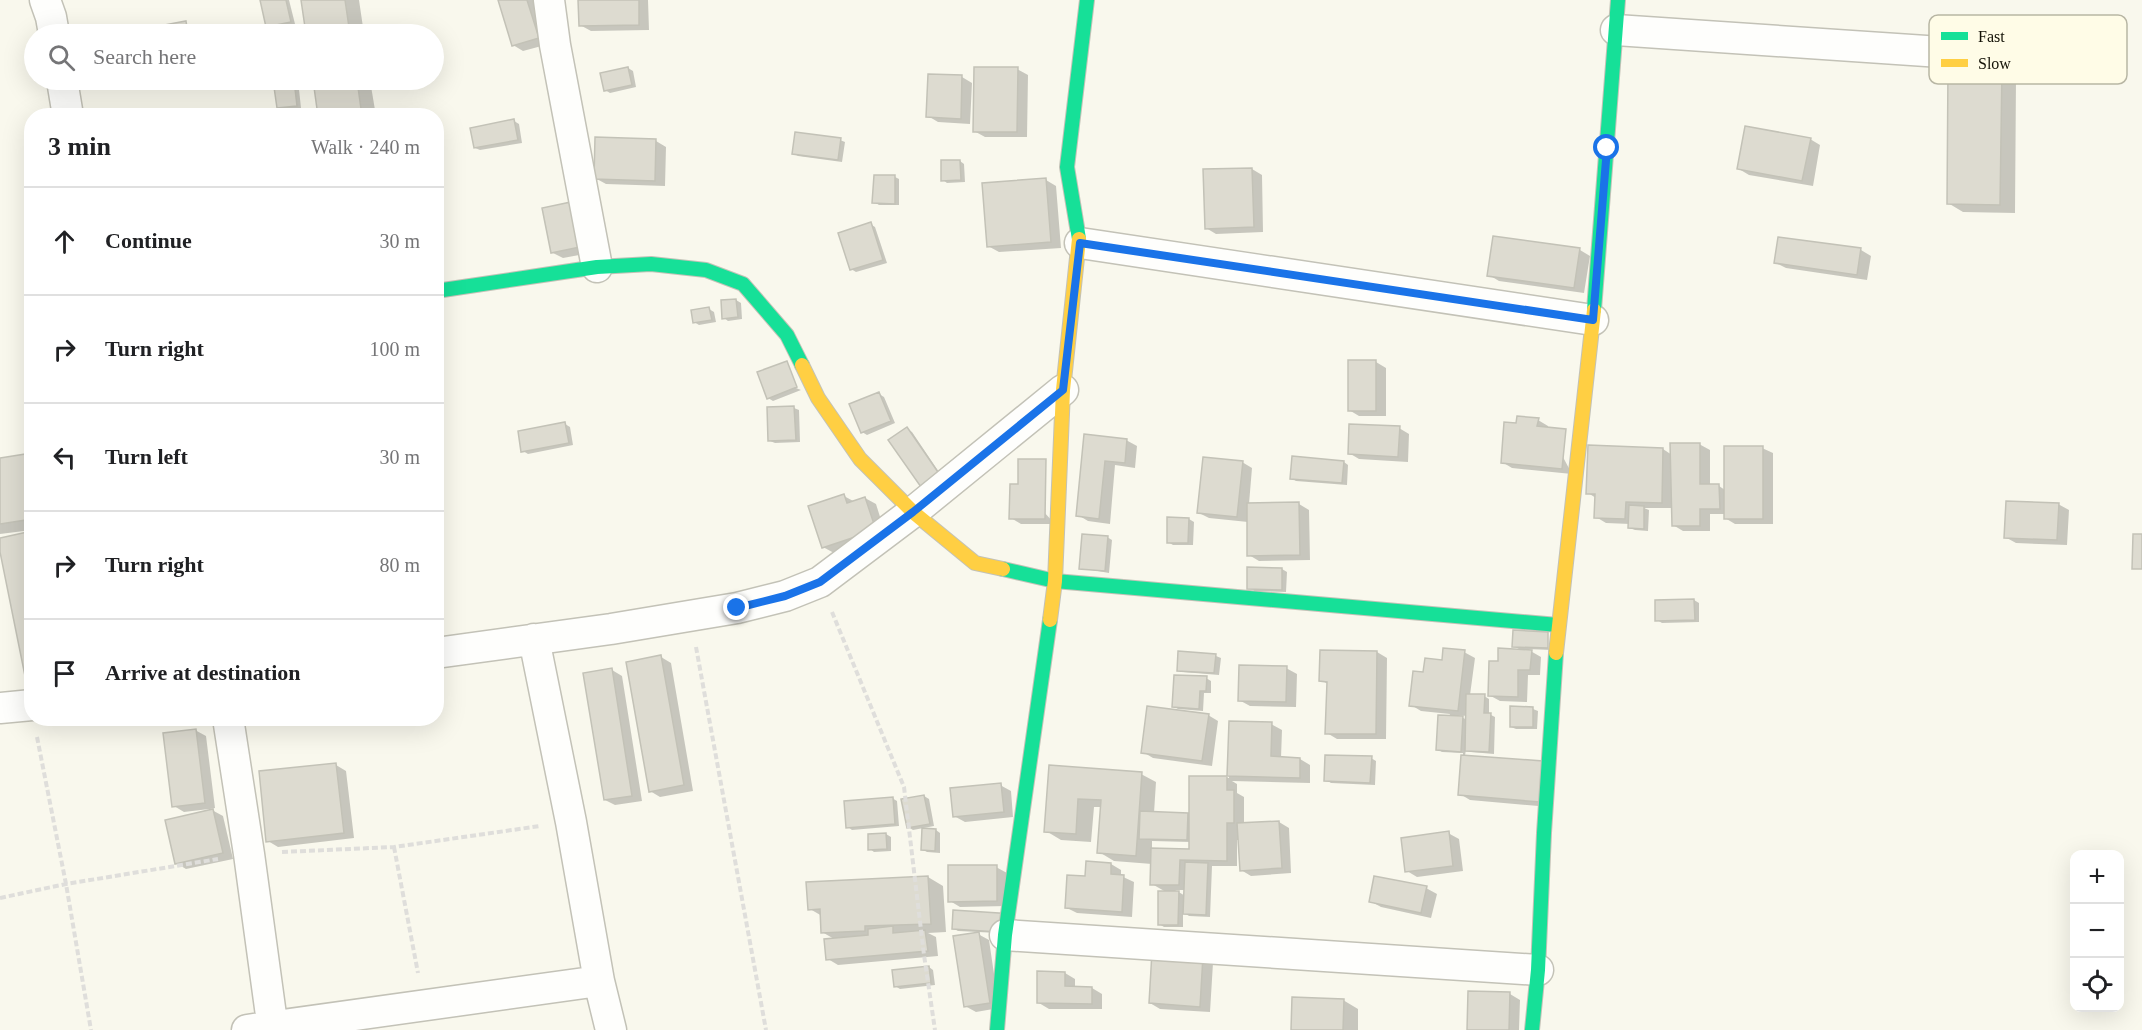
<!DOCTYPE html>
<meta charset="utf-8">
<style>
:root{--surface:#fff;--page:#f6f6f6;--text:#202124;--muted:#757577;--line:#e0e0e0}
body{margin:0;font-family:Georgia,serif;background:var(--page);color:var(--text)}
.controls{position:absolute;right:18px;bottom:18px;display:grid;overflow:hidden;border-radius:12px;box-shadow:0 6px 24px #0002}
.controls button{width:54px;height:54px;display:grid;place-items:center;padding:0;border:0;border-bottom:2px solid var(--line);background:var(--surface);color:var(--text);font:30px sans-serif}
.stop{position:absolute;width:18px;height:18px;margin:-14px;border:4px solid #1a73e8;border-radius:50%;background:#fff}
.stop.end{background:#1a73e8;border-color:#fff;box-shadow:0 2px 6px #0008}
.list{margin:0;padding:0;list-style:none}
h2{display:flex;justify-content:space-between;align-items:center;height:78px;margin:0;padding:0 24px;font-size:26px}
h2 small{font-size:20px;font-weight:400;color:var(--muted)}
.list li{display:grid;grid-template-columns:39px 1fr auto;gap:18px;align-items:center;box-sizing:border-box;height:108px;padding:0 24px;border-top:2px solid var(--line)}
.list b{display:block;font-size:22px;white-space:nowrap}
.list em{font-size:20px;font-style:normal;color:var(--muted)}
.icon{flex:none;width:33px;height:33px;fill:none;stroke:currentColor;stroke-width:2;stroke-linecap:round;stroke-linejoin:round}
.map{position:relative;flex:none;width:2142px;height:1030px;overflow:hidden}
.search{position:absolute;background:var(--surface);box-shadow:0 6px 24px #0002;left:24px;top:24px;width:420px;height:66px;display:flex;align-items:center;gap:15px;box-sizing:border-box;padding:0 21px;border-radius:33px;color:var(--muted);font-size:22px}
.panel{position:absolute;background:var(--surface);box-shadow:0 6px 24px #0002;left:24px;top:108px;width:420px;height:618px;border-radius:24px}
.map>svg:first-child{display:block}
.shadow{fill:#0003;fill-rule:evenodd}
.building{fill:#dddbd0;stroke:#c3c2b7;stroke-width:1.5}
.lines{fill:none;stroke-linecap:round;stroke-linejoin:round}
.street-casing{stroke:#c3c2b7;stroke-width:33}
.fast-casing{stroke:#c3c2b7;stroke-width:16}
.slow-casing{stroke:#c3c2b7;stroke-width:16}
.path{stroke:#dfdedb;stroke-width:4;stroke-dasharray:6 3;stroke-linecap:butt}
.street{stroke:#fefefc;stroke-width:30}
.fast{stroke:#16e098;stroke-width:14}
.slow{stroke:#ffcf43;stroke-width:14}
.route{stroke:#1a73e8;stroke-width:8}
.key{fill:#fffce7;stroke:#b8b6a4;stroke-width:1.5}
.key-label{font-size:16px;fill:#131106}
</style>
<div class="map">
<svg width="2142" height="1030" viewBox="0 0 2142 1030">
<rect width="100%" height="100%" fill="#f9f8ed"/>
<path class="shadow" d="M 262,0 L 289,0 L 295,24 L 272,29 L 268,26 Z
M 303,0 L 359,0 L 364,34 L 308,34 Z
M 499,0 L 535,0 L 549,44 L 523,51 L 513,45 Z
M 580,0 L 648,0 L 649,30 L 591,31 L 580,25 Z
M 186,23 L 190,26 L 192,34 L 167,34 L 166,26 Z
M 628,68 L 633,71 L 636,87 L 610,93 L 605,90 Z
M 1017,69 L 1028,75 L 1027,137 L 985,137 L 974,131 Z
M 2001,70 L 2016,79 L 2015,213 L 1963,212 L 1948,203 Z
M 962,77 L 972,83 L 970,124 L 938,122 L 928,116 Z
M 275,80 L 298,80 L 301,108 L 283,110 L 278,108 Z
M 314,80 L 370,80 L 376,116 L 320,116 Z
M 514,121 L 519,124 L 522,143 L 480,150 L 475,148 Z
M 1810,139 L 1820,145 L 1813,186 L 1749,175 L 1739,169 Z
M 840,140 L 845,142 L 842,162 L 798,156 L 793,153 Z
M 656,141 L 666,147 L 665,186 L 606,184 L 595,178 Z
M 960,161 L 964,164 L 965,182 L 947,183 L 943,180 Z
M 1252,169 L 1262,175 L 1263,232 L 1216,234 L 1206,228 L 1205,171 Z
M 895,177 L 899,179 L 899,205 L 879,205 L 874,202 Z
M 1046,180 L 1056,186 L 1061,248 L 999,252 L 988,246 Z
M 544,209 L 590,253 L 563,258 L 553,253 Z
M 870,224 L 875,227 L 887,263 L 856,272 L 851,269 Z
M 1780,238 L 1861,250 L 1871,256 L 1867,280 L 1786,268 L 1776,263 Z
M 1580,250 L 1590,256 L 1584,293 L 1499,281 L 1489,275 Z
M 736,300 L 741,303 L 742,319 L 728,321 L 724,318 Z
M 709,309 L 714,312 L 716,322 L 699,325 L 694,322 Z
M 1376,362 L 1386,368 L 1386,416 L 1359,416 L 1349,410 Z
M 759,373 L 801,390 L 773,401 L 768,398 Z
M 879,394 L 884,397 L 895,423 L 867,435 L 862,432 Z
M 794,408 L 799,410 L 800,442 L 775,443 L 770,441 Z
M 1538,420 L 1548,426 L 1548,429 L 1572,474 L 1512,468 L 1502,462 L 1518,424 Z
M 565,424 L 570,427 L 573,445 L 528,454 L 523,451 Z
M 1399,428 L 1409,434 L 1408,462 L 1359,459 L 1349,453 Z
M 907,429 L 912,432 L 943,478 L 922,486 Z
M 1086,436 L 1126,440 L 1137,446 L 1135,468 L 1115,465 L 1110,524 L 1088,521 L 1078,515 Z
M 1699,444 L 1710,450 L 1710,486 L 1719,486 L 1725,490 L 1762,448 L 1773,453 L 1773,524 L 1735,524 L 1725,518 L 1725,514 L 1710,514 L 1710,531 L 1683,531 L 1673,525 L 1673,508 L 1644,508 L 1649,510 L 1648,531 L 1635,530 L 1630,528 L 1630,524 L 1606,523 L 1596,517 L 1596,498 L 1588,493 L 1589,447 L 1663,449 L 1672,455 Z
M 32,455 L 32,530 L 0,534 L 0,459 Z
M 1242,462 L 1252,468 L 1249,504 L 1299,504 L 1309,510 L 1310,560 L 1259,561 L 1249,555 L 1248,522 L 1209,518 L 1199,513 Z
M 1344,462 L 1348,465 L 1347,485 L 1296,481 L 1291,478 Z
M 1019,485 L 1055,524 L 1021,524 L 1011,518 Z
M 844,496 L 855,502 L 865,498 L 876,504 L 886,536 L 834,553 L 823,547 Z
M 2058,504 L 2069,510 L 2067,545 L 2016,543 L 2005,537 Z
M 1169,519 L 1189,519 L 1194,522 L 1193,545 L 1173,545 L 1168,542 Z
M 1107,537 L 1112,540 L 1109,573 L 1081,568 Z
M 1282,569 L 1287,572 L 1286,592 L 1253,591 Z
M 1694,600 L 1699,603 L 1699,622 L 1662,623 L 1657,620 Z
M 1514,632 L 1552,650 L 1527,649 L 1541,657 L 1540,675 L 1528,675 L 1527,702 L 1500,701 L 1489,695 L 1522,651 L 1514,646 Z
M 1321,652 L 1377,652 L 1387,658 L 1386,739 L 1337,739 L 1327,733 L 1328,684 L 1321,680 Z
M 1464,652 L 1475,658 L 1470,695 L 1484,696 L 1489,699 L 1489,714 L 1495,717 L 1494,754 L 1471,752 L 1466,749 L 1465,756 L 1550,807 L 1470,800 L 1460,794 L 1463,753 L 1442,752 L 1437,749 L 1450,714 L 1421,711 L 1411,705 L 1424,673 ZM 1458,715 L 1467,716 L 1467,720 Z
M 1216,656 L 1221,658 L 1219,675 L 1183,672 L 1179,670 Z
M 661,657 L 671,663 L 693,791 L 660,797 L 650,791 Z
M 1286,668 L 1297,674 L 1296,707 L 1250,706 L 1239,700 Z
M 612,670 L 622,676 L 642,801 L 615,805 L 605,800 Z
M 1206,678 L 1211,681 L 1211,693 L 1204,693 L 1203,711 L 1178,709 L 1173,706 Z
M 1533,709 L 1538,711 L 1537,729 L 1516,729 L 1511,727 Z
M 1208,715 L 1218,721 L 1212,766 L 1153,758 L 1143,752 Z
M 1231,723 L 1271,724 L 1282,730 L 1281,758 L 1300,759 L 1310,765 L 1310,783 L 1232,781 L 1237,784 L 1237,793 L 1244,797 L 1244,824 L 1279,822 L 1289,828 L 1291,873 L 1251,876 L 1241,870 L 1239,840 L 1237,840 L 1237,866 L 1212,866 L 1210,917 L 1189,916 L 1183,912 L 1183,927 L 1164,927 L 1159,924 L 1166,892 L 1152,884 L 1152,864 L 1114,861 L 1099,852 L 1102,807 L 1094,807 L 1091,842 L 1061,840 L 1046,831 L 1051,767 L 1141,774 L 1156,782 L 1154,813 L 1187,814 L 1191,816 L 1191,777 L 1229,778 ZM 1152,841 L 1190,842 L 1190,850 L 1152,850 ZM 1175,890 L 1185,890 L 1185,896 L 1182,894 Z
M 195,730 L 206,736 L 215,808 L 210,809 L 223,816 L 233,859 L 186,869 L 176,863 L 209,811 L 209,809 L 184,812 L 174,806 Z
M 1371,758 L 1376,761 L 1375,785 L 1331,783 L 1326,780 Z
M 336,765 L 346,771 L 354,838 L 278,847 L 268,841 Z
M 1000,785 L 1011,791 L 1013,817 L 965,822 L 954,816 Z
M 924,796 L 929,799 L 934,826 L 913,830 L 908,827 Z
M 892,798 L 897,801 L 899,826 L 852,830 L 848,827 Z
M 936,830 L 940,833 L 940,853 L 927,852 L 922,849 Z
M 1448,833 L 1459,839 L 1463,871 L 1417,877 L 1407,871 Z
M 886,834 L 891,837 L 891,851 L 874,852 L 870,849 Z
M 1111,864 L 1121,870 L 1121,876 L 1134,882 L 1132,917 L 1077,913 L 1067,908 L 1086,878 Z
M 996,867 L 1007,873 L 1007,906 L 960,907 L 950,901 Z
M 928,877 L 943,886 L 946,932 L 928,933 L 936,937 L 938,956 L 838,965 L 828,959 L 836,940 L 822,932 L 822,916 L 810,909 Z
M 1426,888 L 1437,894 L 1431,918 L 1381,907 L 1370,901 Z
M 954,912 L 1018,934 L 958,931 L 953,928 Z
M 978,934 L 989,940 L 999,1008 L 976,1012 L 965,1006 Z
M 1153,954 L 1213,963 L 1210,1012 L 1160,1009 L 1150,1003 Z
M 929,967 L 933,970 L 935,985 L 900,989 L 895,986 Z
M 1065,973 L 1075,979 L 1075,988 L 1092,988 L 1102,994 L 1102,1009 L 1049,1009 L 1039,1003 Z
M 1470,992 L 1510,994 L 1520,1000 L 1519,1030 L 1468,1030 Z
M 1343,1000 L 1358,1009 L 1358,1030 L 1293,1030 Z"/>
<path class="building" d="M 260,0 L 286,0 L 291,22 L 266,27 Z
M 301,0 L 345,0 L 350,34 L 306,34 Z
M 498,0 L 527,0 L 539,38 L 512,46 Z
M 578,0 L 639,0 L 639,25 L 579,26 Z
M 186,21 L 188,34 L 166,34 L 164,25 Z
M 628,67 L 632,85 L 604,91 L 600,73 Z
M 974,67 L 1018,67 L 1017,132 L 973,132 Z
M 1948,67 L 2002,68 L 2000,205 L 1947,204 Z
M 928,74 L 962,75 L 961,119 L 926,117 Z
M 273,80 L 294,80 L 297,106 L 277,108 Z
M 313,80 L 357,80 L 362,116 L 318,116 Z
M 514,119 L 518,140 L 474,148 L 470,128 Z
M 1745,126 L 1811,138 L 1802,181 L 1737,169 Z
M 795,132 L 841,138 L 838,160 L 792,154 Z
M 595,137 L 656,139 L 655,181 L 594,179 Z
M 941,160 L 960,160 L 961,180 L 941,181 Z
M 1252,168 L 1254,227 L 1205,229 L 1203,169 Z
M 874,175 L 895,175 L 895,204 L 872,203 Z
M 1046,178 L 1051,242 L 987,247 L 982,183 Z
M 571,202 L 580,247 L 551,253 L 542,208 Z
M 871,222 L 883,260 L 850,270 L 838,233 Z
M 1493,236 L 1580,248 L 1574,288 L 1487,276 Z
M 1778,237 L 1861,248 L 1857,275 L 1774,263 Z
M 736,299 L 738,317 L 722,319 L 721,300 Z
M 709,307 L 712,320 L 693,323 L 691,310 Z
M 1348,360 L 1376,360 L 1376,411 L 1348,411 Z
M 787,361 L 797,387 L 767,399 L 757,372 Z
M 879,392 L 891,421 L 861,433 L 849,404 Z
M 794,406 L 796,440 L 768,441 L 767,407 Z
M 1517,416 L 1539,418 L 1537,426 L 1566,429 L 1562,469 L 1501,463 L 1504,422 L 1516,423 Z
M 565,422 L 569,443 L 521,452 L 518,431 Z
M 1349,424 L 1400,426 L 1398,457 L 1348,454 Z
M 907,427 L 940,475 L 921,487 L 888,440 Z
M 1084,434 L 1127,439 L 1125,463 L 1105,461 L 1099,519 L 1076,516 Z
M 1670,443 L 1700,443 L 1700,484 L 1719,484 L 1720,509 L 1700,509 L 1700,526 L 1672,526 Z
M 1588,445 L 1663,448 L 1662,503 L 1626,502 L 1625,519 L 1594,518 L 1595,494 L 1586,494 Z
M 1724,446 L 1763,446 L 1763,519 L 1724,519 Z
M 32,453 L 32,519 L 0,524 L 0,458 Z
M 1292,456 L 1344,461 L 1342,483 L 1290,479 Z
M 1203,457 L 1243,461 L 1237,517 L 1197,513 Z
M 1018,459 L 1046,459 L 1045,519 L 1009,519 L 1010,484 L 1018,484 Z
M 844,494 L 847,503 L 865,497 L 876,530 L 822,548 L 808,506 Z
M 2006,501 L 2059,503 L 2057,540 L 2004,538 Z
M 1299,502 L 1300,555 L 1247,556 L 1247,503 Z
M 1629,505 L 1644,506 L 1644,529 L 1628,528 Z
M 1167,517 L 1189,518 L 1188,543 L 1167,543 Z
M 32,531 L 32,674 L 25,676 L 0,552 L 0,538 Z
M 1082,534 L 1108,536 L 1105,571 L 1079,569 Z
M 2133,534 L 2142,534 L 2142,569 L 2132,569 Z
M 1247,567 L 1282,568 L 1282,590 L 1247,589 Z
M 1694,599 L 1695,620 L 1655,621 L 1655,600 Z
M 1513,630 L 1548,632 L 1548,648 L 1512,647 Z
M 1443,648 L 1465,650 L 1458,711 L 1409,706 L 1413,671 L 1423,672 L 1425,658 L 1442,660 Z
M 1498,648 L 1532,650 L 1530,670 L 1518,670 L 1518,697 L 1488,696 L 1489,661 L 1498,661 Z
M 1320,650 L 1377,651 L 1376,734 L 1325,734 L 1327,682 L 1319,681 Z
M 1178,651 L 1216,654 L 1214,673 L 1177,671 Z
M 661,655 L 684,785 L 649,792 L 626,662 Z
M 1239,665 L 1287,666 L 1286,702 L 1238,701 Z
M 612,668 L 632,796 L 604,800 L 583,673 Z
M 1174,675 L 1207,676 L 1206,691 L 1200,691 L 1199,709 L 1172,707 Z
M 1466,694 L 1485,694 L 1484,713 L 1491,713 L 1489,752 L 1465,751 Z
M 1147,706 L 1209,714 L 1202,761 L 1141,753 Z
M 1510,706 L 1533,707 L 1533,727 L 1510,727 Z
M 1438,715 L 1463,716 L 1461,752 L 1436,750 Z
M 1229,721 L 1272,722 L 1271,756 L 1300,758 L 1300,778 L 1227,776 Z
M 196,729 L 205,803 L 172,807 L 163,733 Z
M 1325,755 L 1372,756 L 1370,783 L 1324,781 Z
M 1461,755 L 1543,761 L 1540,802 L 1458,795 Z
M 336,763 L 344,833 L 266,842 L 259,771 Z
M 1049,765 L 1142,772 L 1136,856 L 1097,853 L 1101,800 L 1078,799 L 1076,834 L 1044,832 Z
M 1189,776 L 1227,776 L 1227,790 L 1234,790 L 1234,823 L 1227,823 L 1227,861 L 1180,860 L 1179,885 L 1150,885 L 1151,848 L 1189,849 Z
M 1001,783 L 1004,812 L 953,817 L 950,788 Z
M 924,795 L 930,824 L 907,828 L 901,799 Z
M 893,797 L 895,824 L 846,828 L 844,801 Z
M 213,809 L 223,853 L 175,864 L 165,820 Z
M 1140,811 L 1188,813 L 1187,840 L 1139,839 Z
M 1279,821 L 1282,868 L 1240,871 L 1237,823 Z
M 922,828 L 936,829 L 935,851 L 921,850 Z
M 1449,831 L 1453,866 L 1405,872 L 1401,838 Z
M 886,833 L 887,849 L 868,850 L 868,834 Z
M 1086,861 L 1111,863 L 1111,874 L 1124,875 L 1122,912 L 1065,908 L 1067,875 L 1085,876 Z
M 1185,862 L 1208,863 L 1206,915 L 1183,914 Z
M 948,865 L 997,865 L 997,901 L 948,902 Z
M 928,876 L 931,924 L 865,926 L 865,931 L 821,933 L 820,909 L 808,910 L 806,882 Z
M 1374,876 L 1427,886 L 1421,913 L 1369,902 Z
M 1158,891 L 1179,891 L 1178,925 L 1158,925 Z
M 953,910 L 1014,914 L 1014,933 L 952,929 Z
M 893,926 L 893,933 L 925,930 L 928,951 L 826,960 L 824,939 L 868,935 L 868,929 Z
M 979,932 L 990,1003 L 964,1007 L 953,936 Z
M 1152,952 L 1203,956 L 1200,1007 L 1149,1003 Z
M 929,966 L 931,983 L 894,987 L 892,970 Z
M 1037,971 L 1065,972 L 1065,986 L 1092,987 L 1092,1004 L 1037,1003 Z
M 1468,991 L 1510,992 L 1509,1030 L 1467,1030 Z
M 1292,997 L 1344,999 L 1343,1030 L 1291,1030 Z"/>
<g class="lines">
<g class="street-casing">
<path id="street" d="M 45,0 L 51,17 L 54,34
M 549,0 L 555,45 L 597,267
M 1616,30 L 1941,52
M 62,80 L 68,116
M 1080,243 L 1593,320
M 534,639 L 571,822 L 599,981
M 436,653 L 611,629 L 737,608 L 785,596 L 820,582 L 913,512 L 1063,390
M 0,708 L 32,705
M 228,718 L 249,854 L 273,1030
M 1005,935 L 1538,970
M 247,1030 L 599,981 L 611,1030"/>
</g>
<g class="fast-casing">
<path id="fast" d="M 1079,239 L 1067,167 L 1087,0
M 436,291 L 597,267 L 651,264 L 706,270 L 743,284 L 787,335 L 802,365
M 1594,310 L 1618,0
M 1003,569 L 1055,581 L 1558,625
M 997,1030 L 1005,935 L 1050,620
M 1532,1030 L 1538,970 L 1544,833 L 1556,653"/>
</g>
<g class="slow-casing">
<path id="slow" d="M 802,365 L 818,398 L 860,459 L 913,512 L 975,563 L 1003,569
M 1050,620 L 1055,581 L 1063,390 L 1079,239
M 1556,653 L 1594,310"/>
</g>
<path class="path" d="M 832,612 L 904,787 L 924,955 L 935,1030
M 696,647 L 766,1030
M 37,737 L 66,884 L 91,1030
M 394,847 L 418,973
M 282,852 L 394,847 L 540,826
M 0,898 L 66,884 L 218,859"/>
<use href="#street" class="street"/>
<use href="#fast" class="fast"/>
<use href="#slow" class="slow"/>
</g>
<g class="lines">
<path class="route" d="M 737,608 L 785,596 L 820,582 L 913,512 L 1063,390 L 1080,243 L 1593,320 L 1607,148"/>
</g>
<rect x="1929" y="15" width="198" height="69" rx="9" class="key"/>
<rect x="1941" y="32" width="27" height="8" fill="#16e098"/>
<rect x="1941" y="59" width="27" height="8" fill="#ffcf43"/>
<g class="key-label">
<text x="1978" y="42">Fast</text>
<text x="1978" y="69">Slow</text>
</g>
</svg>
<div class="controls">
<button>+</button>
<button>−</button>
<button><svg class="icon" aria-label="locate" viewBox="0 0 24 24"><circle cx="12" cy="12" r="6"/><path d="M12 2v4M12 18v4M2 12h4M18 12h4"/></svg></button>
</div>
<div class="stop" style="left:1607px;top:148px"></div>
<div class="stop end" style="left:737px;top:608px"></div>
<div class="search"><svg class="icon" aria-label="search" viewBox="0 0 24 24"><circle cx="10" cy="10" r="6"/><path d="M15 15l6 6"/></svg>Search here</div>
<section class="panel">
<h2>3 min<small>Walk · 240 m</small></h2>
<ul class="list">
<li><svg class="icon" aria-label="ahead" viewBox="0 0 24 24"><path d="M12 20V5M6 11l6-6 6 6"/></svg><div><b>Continue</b></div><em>30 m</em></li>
<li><svg class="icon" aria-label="right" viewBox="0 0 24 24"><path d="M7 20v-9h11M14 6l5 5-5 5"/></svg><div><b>Turn right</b></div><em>100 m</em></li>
<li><svg class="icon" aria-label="left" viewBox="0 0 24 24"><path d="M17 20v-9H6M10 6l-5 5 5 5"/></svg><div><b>Turn left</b></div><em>30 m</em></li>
<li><svg class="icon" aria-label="right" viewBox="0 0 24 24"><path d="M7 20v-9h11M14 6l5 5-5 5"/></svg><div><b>Turn right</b></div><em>80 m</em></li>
<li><svg class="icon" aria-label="arrive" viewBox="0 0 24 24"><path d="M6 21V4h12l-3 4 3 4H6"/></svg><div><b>Arrive at destination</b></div></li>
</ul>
</section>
</div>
